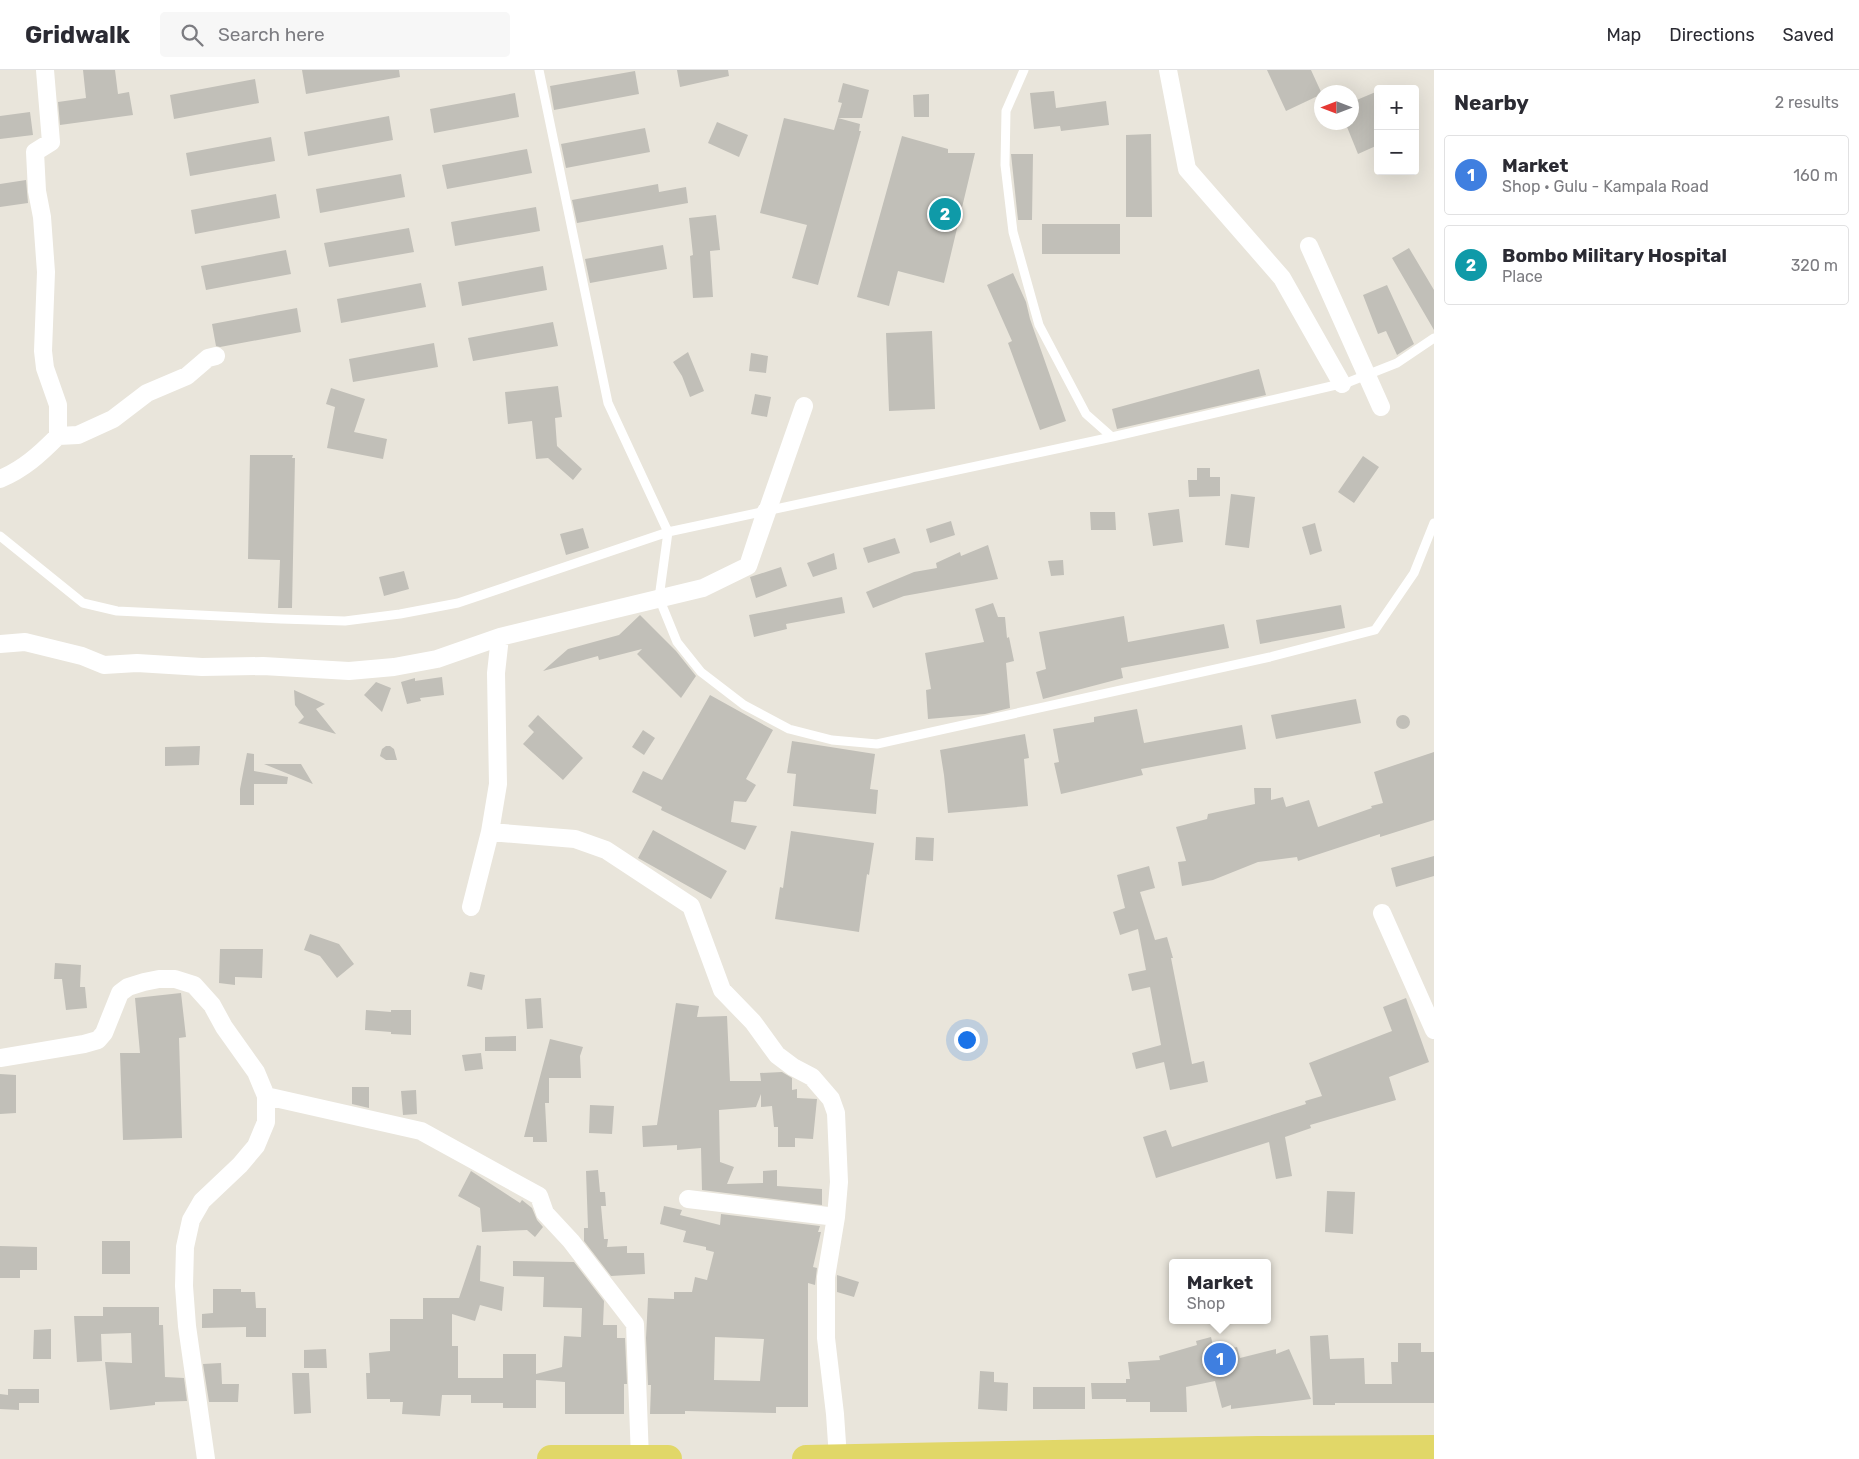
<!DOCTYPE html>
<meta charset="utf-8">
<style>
:root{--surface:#fff;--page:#f7f7f7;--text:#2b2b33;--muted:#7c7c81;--line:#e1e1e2;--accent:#0b8043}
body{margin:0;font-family:Rubik,sans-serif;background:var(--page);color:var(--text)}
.controls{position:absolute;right:15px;top:15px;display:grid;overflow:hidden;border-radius:5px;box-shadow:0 5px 20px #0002}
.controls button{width:45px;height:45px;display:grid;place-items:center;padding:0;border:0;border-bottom:1px solid var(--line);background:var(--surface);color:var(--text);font:25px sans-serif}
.compass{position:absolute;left:1314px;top:15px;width:45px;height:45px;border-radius:50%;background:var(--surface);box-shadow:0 5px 20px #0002;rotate:270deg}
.you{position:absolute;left:966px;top:969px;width:18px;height:18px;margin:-12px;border:4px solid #fff;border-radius:50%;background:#1a73e8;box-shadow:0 0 0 8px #1a73e833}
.badge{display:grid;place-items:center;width:32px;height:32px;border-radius:50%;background:var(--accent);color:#fff;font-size:16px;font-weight:700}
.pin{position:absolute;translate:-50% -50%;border:2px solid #fff;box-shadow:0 1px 5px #0006}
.popup{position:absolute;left:1169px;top:1189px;width:102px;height:65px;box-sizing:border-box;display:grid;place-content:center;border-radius:5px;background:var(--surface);filter:drop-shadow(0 1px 4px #0005);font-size:16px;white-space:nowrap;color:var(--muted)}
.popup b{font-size:19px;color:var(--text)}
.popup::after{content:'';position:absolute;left:50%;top:100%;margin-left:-10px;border:10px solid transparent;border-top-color:var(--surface)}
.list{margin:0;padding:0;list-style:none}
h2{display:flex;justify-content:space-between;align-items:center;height:65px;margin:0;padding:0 20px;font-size:21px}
h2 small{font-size:16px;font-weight:400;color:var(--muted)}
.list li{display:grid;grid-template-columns:32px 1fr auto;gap:15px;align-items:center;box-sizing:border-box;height:80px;margin:0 10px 10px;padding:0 10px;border:1px solid var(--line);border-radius:5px}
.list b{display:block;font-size:19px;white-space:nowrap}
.list p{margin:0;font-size:16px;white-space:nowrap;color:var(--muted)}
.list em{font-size:16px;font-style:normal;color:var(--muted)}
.icon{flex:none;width:28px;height:28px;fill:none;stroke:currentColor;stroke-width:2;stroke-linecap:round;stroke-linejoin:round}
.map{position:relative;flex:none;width:1434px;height:1389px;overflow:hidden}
header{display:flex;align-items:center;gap:30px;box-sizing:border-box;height:70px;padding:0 25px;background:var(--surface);border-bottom:1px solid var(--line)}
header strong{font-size:24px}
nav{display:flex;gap:28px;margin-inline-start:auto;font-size:18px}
.search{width:350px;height:45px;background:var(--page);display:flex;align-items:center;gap:12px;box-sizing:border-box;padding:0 18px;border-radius:5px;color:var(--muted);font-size:19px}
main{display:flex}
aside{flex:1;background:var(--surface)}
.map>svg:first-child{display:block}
.building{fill:#c1bfb8;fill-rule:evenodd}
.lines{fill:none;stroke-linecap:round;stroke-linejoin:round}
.lane{stroke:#fff;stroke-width:9}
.street{stroke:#fff;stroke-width:18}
.primary{stroke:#e1d768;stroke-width:28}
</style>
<header>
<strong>Gridwalk</strong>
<div class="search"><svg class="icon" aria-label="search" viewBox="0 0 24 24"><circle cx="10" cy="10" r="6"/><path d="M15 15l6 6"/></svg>Search here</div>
<nav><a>Map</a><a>Directions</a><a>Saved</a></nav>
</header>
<main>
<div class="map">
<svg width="1434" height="1389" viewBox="0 0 1434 1389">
<rect width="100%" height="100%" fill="#e9e5db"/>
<path class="building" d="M 83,0 L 115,0 L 118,24 L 129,22 L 133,45 L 60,55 L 58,32 L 86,28 Z
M 302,0 L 399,0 L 400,7 L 306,24 Z
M 677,0 L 728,0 L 729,6 L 680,17 Z
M 1267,0 L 1311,0 L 1322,24 L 1286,41 Z
M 635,1 L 639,24 L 554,40 L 550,16 Z
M 255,9 L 259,33 L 174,49 L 170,25 Z
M 843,13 L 869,20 L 862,48 L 838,48 L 860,54 L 859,61 L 861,61 L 818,215 L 792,208 L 807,155 L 760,143 L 784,48 L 834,60 L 842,33 L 838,32 Z
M 1054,21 L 1056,38 L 1106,31 L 1109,55 L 1061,61 L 1060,56 L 1034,59 L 1030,23 Z
M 1378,21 L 1378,75 L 1358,84 L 1345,52 L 1352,52 L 1352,32 Z
M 515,23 L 519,47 L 434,63 L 430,39 Z
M 929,24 L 929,47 L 914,47 L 913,25 Z
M 30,42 L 33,65 L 0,69 L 0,46 Z
M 389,46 L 393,70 L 308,86 L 304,62 Z
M 717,52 L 748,65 L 739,87 L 708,73 Z
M 645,58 L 650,82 L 566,98 L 561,74 Z
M 1151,64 L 1152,147 L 1126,147 L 1126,65 Z
M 902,66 L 948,79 L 948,83 L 975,83 L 944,213 L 898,201 L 889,236 L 857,227 Z
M 271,67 L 275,91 L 190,106 L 186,83 Z
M 527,79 L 532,103 L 447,119 L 442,95 Z
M 1011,84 L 1033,84 L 1032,150 L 1018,150 Z
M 401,104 L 405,127 L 320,143 L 316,119 Z
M 26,110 L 28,133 L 0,137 L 0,114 Z
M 658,114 L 659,122 L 686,117 L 688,133 L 577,153 L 572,130 Z
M 276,124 L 280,148 L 195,164 L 191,140 Z
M 536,137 L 540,161 L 455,176 L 451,152 Z
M 716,145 L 720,180 L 710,181 L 713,227 L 693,228 L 690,186 L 693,185 L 689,148 Z
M 1042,154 L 1120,154 L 1120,184 L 1042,184 Z
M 409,158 L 414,182 L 329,197 L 324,173 Z
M 663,175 L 667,199 L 590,213 L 585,189 Z
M 1409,178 L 1434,220 L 1434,260 L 1392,188 Z
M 286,180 L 291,204 L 206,220 L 201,196 Z
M 543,196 L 547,220 L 462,236 L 458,212 Z
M 1013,203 L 1026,232 L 1030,249 L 1066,351 L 1040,360 L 1008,273 L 1012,271 L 987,215 Z
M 421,213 L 426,237 L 341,253 L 337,229 Z
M 1387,215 L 1414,274 L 1397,285 L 1386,261 L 1378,264 L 1363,225 Z
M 297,238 L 301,262 L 220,277 L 216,276 L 212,254 Z
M 553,252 L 558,276 L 473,291 L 468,268 Z
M 932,261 L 935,339 L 889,341 L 886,263 Z
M 434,273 L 438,297 L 353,312 L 349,289 Z
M 688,282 L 704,321 L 690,327 L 682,306 L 673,292 Z
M 751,283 L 768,286 L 766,303 L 749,301 Z
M 1259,299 L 1266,325 L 1117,359 L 1112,339 Z
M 558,316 L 562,347 L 555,348 L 557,376 L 582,399 L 573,410 L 548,388 L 536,389 L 532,351 L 508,354 L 505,322 Z
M 331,318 L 365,329 L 354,362 L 387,369 L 383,389 L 327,378 L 335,337 L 326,334 Z
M 755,324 L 771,327 L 767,347 L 751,344 Z
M 250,385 L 293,385 L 292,388 L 295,388 L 292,538 L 278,538 L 280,490 L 248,489 Z
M 1363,386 L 1379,397 L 1354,433 L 1338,422 Z
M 1197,398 L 1210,398 L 1210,407 L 1220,407 L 1220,426 L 1189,427 L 1188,410 L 1197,410 Z
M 1231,424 L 1255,427 L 1249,478 L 1225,475 Z
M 1179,439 L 1183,472 L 1153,476 L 1148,443 Z
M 1090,442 L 1115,442 L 1116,460 L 1091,460 Z
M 951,451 L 955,465 L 930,473 L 926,459 Z
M 1315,453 L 1322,481 L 1310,485 L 1302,457 Z
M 583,458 L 589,478 L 566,485 L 560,464 Z
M 895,468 L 900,483 L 868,493 L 863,478 Z
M 988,475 L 998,509 L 904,526 L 873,538 L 866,522 L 914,502 L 937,498 L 936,493 L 960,482 L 961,486 Z
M 834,483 L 837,499 L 813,507 L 807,493 Z
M 1063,490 L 1064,505 L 1051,506 L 1048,491 Z
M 781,497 L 787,516 L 756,528 L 750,507 Z
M 404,501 L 409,519 L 384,526 L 379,507 Z
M 842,527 L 845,543 L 786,554 L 787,559 L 754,567 L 749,545 Z
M 993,533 L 998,547 L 1005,547 L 1007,568 L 1009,567 L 1014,591 L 1006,593 L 1010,638 L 985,644 L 928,649 L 926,620 L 931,619 L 925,583 L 984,572 L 975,539 Z
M 1341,535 L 1345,558 L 1260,574 L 1256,550 Z
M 640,545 L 676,581 L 696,606 L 681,628 L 637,584 L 642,579 L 599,590 L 598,586 L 543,601 L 568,579 L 619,565 Z
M 1124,546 L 1128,572 L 1224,554 L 1229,578 L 1121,598 L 1123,608 L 1043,629 L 1036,602 L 1046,599 L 1039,562 Z
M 442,607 L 444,625 L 420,628 L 421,631 L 407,634 L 401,612 L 415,608 L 415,611 Z
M 376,612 L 391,618 L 382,642 L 364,625 Z
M 294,620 L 325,634 L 316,639 L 336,664 L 298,653 L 304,647 L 295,635 Z
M 710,625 L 773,660 L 746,709 L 756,715 L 746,732 L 734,731 L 731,752 L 757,756 L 745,780 L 661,740 L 662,737 L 632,722 L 643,701 L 662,710 Z
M 1356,629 L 1361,653 L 1276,669 L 1271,645 Z
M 1137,639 L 1144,673 L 1242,655 L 1246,679 L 1141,699 L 1143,705 L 1061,724 L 1054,693 L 1059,692 L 1053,659 L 1094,652 L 1094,647 Z
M1396 652a7 7 0 1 1 14 0a7 7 0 1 1-14 0Z
M 538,645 L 583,688 L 563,710 L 523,674 L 534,662 L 528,656 Z
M 643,660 L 655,668 L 644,685 L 632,677 Z
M 1025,664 L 1029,688 L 1024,689 L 1028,736 L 948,743 L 944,705 L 940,680 Z
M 792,671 L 875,684 L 870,719 L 878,720 L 876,744 L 793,736 L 796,704 L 787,703 Z
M 200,676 L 199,695 L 165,696 L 165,677 Z
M 386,676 L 390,676 L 394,679 L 397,690 L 386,690 L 380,686 L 382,679 Z
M 1434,682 L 1434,750 L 1380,767 L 1380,764 L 1298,791 L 1297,787 L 1258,792 L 1213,810 L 1182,816 L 1178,792 L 1186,791 L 1176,757 L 1207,749 L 1208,744 L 1255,734 L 1254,718 L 1271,718 L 1271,730 L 1283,727 L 1286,737 L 1309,730 L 1318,757 L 1372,738 L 1371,736 L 1383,733 L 1374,702 Z
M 247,683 L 254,684 L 254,701 L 288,707 L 287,714 L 254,714 L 254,735 L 240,735 L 240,719 Z
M 264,694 L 301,694 L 313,714 Z
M 653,760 L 727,801 L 711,829 L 638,788 Z
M 791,761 L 874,773 L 869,805 L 867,804 L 859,862 L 775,849 L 780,817 L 783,818 Z
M 916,767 L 934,768 L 933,791 L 915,790 Z
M 1434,786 L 1434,806 L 1396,817 L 1391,798 Z
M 1149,796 L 1155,818 L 1140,822 L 1155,870 L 1167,867 L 1173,888 L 1171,888 L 1192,994 L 1204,991 L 1208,1012 L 1170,1020 L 1164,992 L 1136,999 L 1132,983 L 1161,975 L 1150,917 L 1132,921 L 1128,904 L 1146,900 L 1138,859 L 1120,865 L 1113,842 L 1125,838 L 1117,805 Z
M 310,864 L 339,874 L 354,894 L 337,908 L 320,886 L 304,880 Z
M 220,879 L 263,879 L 262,908 L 235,907 L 235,915 L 219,913 Z
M 55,893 L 81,895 L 80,917 L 85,917 L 87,938 L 66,940 L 62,909 L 54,909 Z
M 470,902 L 485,905 L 482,920 L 467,916 Z
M 181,923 L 186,967 L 179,968 L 182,1068 L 123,1070 L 120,983 L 140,983 L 135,928 Z
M 541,928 L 543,958 L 527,959 L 525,929 Z
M 1406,928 L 1429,992 L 1389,1007 L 1396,1030 L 1310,1055 L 1311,1058 L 1285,1067 L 1292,1106 L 1276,1109 L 1269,1072 L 1156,1108 L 1143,1067 L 1166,1060 L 1172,1077 L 1306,1034 L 1305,1031 L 1322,1026 L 1309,993 L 1392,961 L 1383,937 Z
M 676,933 L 699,936 L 697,947 L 727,946 L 730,1011 L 761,1011 L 760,1003 L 782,1002 L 792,1008 L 792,1020 L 797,1019 L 797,1028 L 817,1029 L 813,1069 L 795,1068 L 795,1077 L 778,1077 L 778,1057 L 774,1057 L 772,1036 L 761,1037 L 761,1024 L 756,1037 L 719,1040 L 720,1092 L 734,1097 L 727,1114 L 763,1113 L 763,1101 L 777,1100 L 777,1116 L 822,1119 L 822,1135 L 702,1120 L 701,1078 L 677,1080 L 677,1075 L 643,1077 L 642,1056 L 657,1055 Z
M 366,940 L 391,942 L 391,940 L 411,940 L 411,965 L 391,964 L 391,962 L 365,960 Z
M 516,966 L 516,981 L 485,981 L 485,967 Z
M 550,969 L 583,977 L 580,986 L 581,1008 L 549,1008 L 549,1033 L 545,1033 L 547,1072 L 533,1072 L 533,1067 L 524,1067 Z
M 481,983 L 483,999 L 465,1001 L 462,985 Z
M 0,1004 L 16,1005 L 16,1043 L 0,1044 Z
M 352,1017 L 369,1017 L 369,1038 L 352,1034 Z
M 416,1020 L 417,1044 L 403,1045 L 401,1021 Z
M 590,1035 L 614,1036 L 612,1064 L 589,1063 Z
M 598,1100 L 600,1122 L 605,1122 L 606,1136 L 601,1136 L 604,1169 L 608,1169 L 607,1177 L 627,1176 L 627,1183 L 644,1183 L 645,1204 L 611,1206 L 584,1171 L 584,1158 L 588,1158 L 586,1101 Z
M 471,1101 L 520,1133 L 522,1130 L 532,1138 L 537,1150 L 543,1157 L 535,1167 L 527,1160 L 482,1162 L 480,1138 L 458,1126 Z
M 1327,1121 L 1355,1122 L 1353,1164 L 1325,1162 Z
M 664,1136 L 682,1140 L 680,1145 L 720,1155 L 721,1144 L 820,1156 L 818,1162 L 821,1162 L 813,1197 L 817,1198 L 815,1215 L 808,1213 L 808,1337 L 776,1337 L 776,1343 L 685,1341 L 685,1344 L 650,1344 L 651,1315 L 648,1315 L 646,1268 L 648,1228 L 674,1229 L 674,1222 L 692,1222 L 695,1207 L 707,1210 L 714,1182 L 706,1180 L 706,1177 L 683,1172 L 686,1161 L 660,1154 ZM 715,1267 L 764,1269 L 760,1311 L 714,1310 Z
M 102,1171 L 130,1171 L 130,1204 L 102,1204 Z
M 477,1175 L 481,1176 L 480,1211 L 504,1217 L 502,1241 L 480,1235 L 475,1251 L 452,1244 L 452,1276 L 458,1276 L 458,1308 L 503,1308 L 503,1284 L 536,1284 L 536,1304 L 562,1297 L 564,1266 L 581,1267 L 582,1238 L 543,1237 L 544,1207 L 513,1206 L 513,1191 L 574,1192 L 604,1231 L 603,1255 L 617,1255 L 617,1268 L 625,1268 L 627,1314 L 624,1314 L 624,1344 L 565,1344 L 565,1312 L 536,1310 L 536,1338 L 503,1338 L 503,1333 L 471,1333 L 471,1325 L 442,1325 L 440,1346 L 402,1344 L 403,1332 L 390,1332 L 390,1329 L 367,1329 L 366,1303 L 370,1303 L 369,1283 L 390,1281 L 390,1249 L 423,1249 L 423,1228 L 459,1228 Z
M 0,1176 L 37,1177 L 37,1200 L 20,1200 L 20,1208 L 0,1208 Z
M 837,1205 L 859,1212 L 854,1227 L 837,1222 Z
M 213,1219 L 241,1219 L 241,1222 L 255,1222 L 256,1238 L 266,1238 L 266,1267 L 246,1267 L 246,1257 L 202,1258 L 202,1244 L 213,1243 Z
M 103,1237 L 159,1237 L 159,1255 L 163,1255 L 165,1307 L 184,1308 L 187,1331 L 155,1332 L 155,1335 L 110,1340 L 105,1292 L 132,1293 L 131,1263 L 101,1264 L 102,1291 L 77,1292 L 74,1246 L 103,1246 Z
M 51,1259 L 51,1289 L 33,1289 L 34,1260 Z
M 1328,1265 L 1330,1289 L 1364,1288 L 1365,1314 L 1392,1314 L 1391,1292 L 1398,1292 L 1398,1273 L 1421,1273 L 1421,1282 L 1434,1282 L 1434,1333 L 1335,1333 L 1335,1335 L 1313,1335 L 1310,1266 Z
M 1211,1267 L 1215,1283 L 1237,1277 L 1240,1288 L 1276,1279 L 1276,1284 L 1289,1279 L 1311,1329 L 1231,1339 L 1231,1335 L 1222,1338 L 1215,1311 L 1186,1317 L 1187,1342 L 1150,1342 L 1150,1332 L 1126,1332 L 1126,1329 L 1092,1329 L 1091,1313 L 1126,1313 L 1126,1309 L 1130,1309 L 1128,1292 L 1160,1290 L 1159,1286 L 1197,1275 L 1196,1271 Z
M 326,1279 L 327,1298 L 304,1298 L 304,1280 Z
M 221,1293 L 222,1314 L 239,1314 L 238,1332 L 209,1332 L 203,1294 Z
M 980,1301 L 994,1302 L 994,1312 L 1008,1313 L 1007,1341 L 978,1339 Z
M 292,1303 L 309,1303 L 311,1343 L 294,1344 Z
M 1033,1317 L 1085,1317 L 1085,1339 L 1033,1339 Z
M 8,1319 L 39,1319 L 39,1333 L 19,1333 L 19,1340 L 0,1339 L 0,1324 L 8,1325 Z"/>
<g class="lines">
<path class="lane" d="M 539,0 L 608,333 L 668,462 L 659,528 L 677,572 L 701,602 L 744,635 L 789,659 L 832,670 L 877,674 L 1270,587 L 1375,560 L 1414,503 L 1434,453
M 1024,0 L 1006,41 L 1005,95 L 1013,162 L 1039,255 L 1086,344 L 1112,367
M 0,466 L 83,533 L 117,541 L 281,549 L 345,551 L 400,544 L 458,533 L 668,462 L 1112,367 L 1349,312 L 1397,293 L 1434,268"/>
<path class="street" d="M 1168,0 L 1187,99 L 1282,208 L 1342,314
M 1309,176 L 1381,337
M 58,366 L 78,365 L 113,349 L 147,323 L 187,306 L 208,288 L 216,286
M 0,409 C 24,399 40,384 58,366 L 58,335 L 45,298 L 43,281 L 46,202 L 42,147 L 37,121 L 35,82 L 51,72 L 45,0
M 766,441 L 748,496 L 804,336
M 0,574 L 25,572 L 82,586 L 104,595 L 137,593 L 202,597 L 263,596 L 349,601 L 394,597 L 437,589 L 500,567 L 703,518 L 748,496
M 490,762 L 575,769 L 606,780 L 691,836 L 722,920 L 753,952 L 777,985 L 793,997 L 812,1007 L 831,1029 L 836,1043 L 839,1112 L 836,1147 L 826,1207 L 826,1268 L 835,1344 L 838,1388
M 471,837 L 490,762 L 498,714 L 496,603 L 500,567
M 1382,843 L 1434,960
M 0,988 L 84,974 L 98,970 L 104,963 L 120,923 L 128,917 L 144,912 L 159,909 L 175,909 L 194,915 L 212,935 L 224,957 L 256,1002 L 266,1026 L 266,1052 L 256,1076 L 240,1095 L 202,1131 L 191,1150 L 185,1177 L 184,1216 L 187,1256 L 206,1389
M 266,1026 L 421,1061 L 539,1126 L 545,1143 L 571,1171 L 635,1254 L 640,1389
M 688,1129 L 836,1147"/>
<path class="primary" d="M 551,1389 L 668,1389
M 806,1389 L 1258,1380 L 1434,1379"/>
</g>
</svg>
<div class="controls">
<button>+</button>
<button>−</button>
</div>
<svg class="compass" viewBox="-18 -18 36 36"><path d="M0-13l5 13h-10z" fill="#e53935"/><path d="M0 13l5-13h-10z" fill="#7c7c81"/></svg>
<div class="you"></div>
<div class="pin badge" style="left:1220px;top:1289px;background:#3f7fe0">1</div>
<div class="popup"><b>Market</b>Shop</div>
<div class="pin badge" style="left:945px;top:144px;background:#0f9aa8">2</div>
</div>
<aside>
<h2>Nearby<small>2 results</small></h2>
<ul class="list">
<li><span class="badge" style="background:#3f7fe0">1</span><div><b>Market</b><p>Shop · Gulu - Kampala Road</p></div><em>160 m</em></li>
<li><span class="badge" style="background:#0f9aa8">2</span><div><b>Bombo Military Hospital</b><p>Place</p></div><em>320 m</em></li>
</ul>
</aside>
</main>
